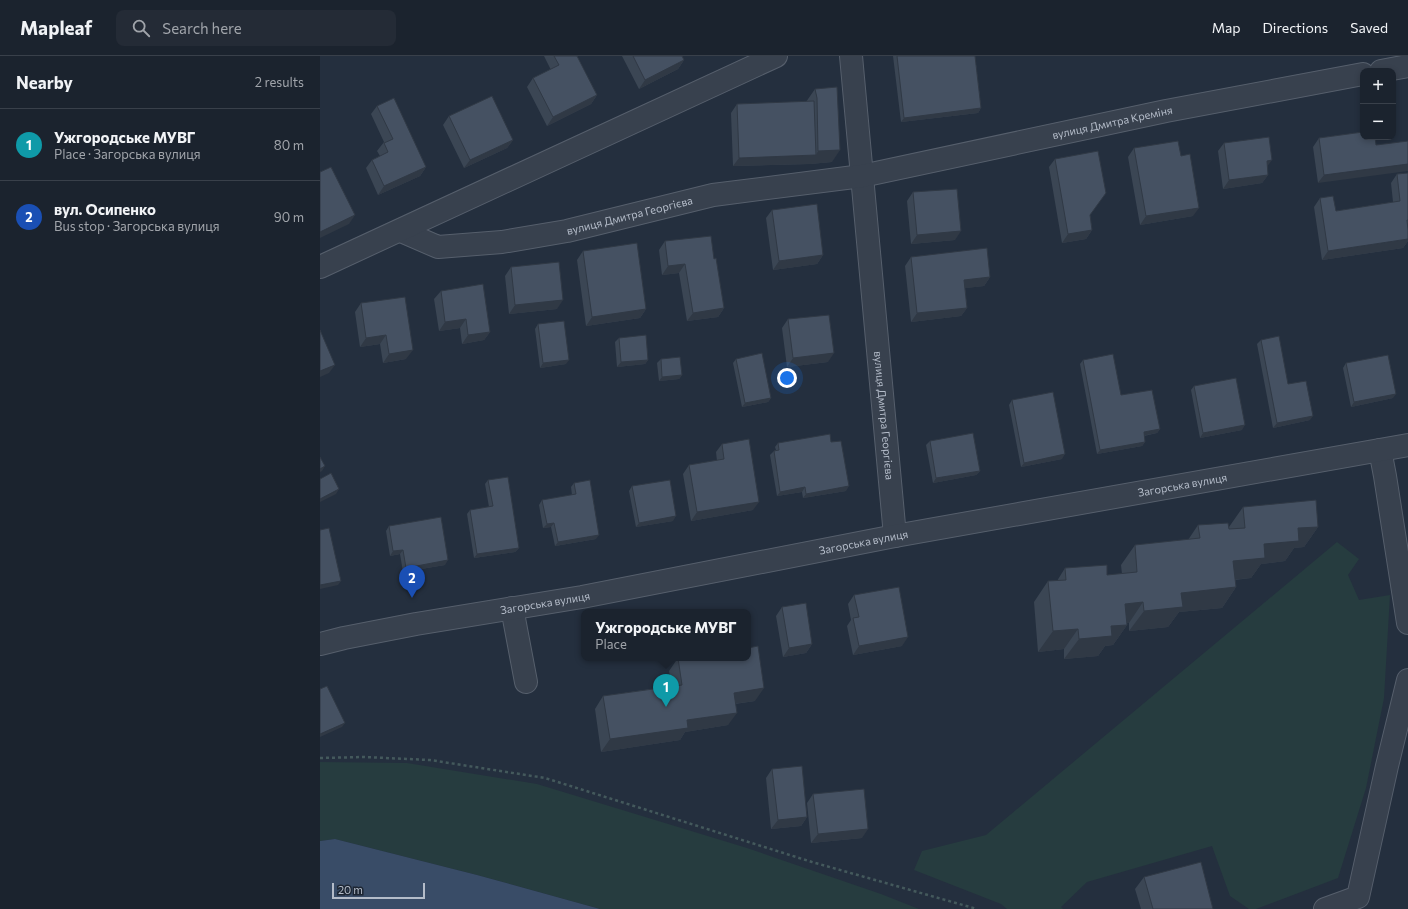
<!DOCTYPE html>
<meta charset="utf-8">
<style>
:root{--surface:#1b232e;--page:#242b36;--text:#f1f3f6;--muted:#a0a4aa;--line:#39404a;--accent:#8ab4f8}
body{margin:0;font-family:Commissioner,sans-serif;background:var(--page);color:var(--text)}
.controls{position:absolute;right:12px;top:12px;display:grid;overflow:hidden;border-radius:8px;box-shadow:0 2px 6px #0003}
.controls button{width:36px;height:36px;display:grid;place-items:center;padding:0;border:0;border-bottom:1px solid var(--line);background:var(--surface);color:var(--text);font:20px sans-serif}
.scale{position:absolute;left:12px;bottom:10px;width:93px;box-sizing:border-box;padding-left:4px;border:2px solid #b4bcc9;border-top:0;font-size:11px;line-height:14px;white-space:nowrap;color:#b4bcc9;-webkit-text-stroke:3px #1d2633;paint-order:stroke}
.you{position:absolute;left:467px;top:322px;width:14px;height:14px;margin:-10px;border:3px solid #fff;border-radius:50%;background:#1a73e8;box-shadow:0 0 0 6px #1a73e833}
.badge{display:grid;place-items:center;width:26px;height:26px;border-radius:50%;background:var(--accent);color:#fff;font-size:13px;font-weight:700}
.pin{position:absolute;translate:-50% -33px;filter:drop-shadow(0 1px 2px #0008)}
.pin::after{content:'';position:absolute;top:21px;width:14px;height:12px;background:inherit;clip-path:polygon(0 0,100% 0,50% 100%)}
.popup{position:absolute;left:261px;top:553px;width:170px;height:52px;box-sizing:border-box;display:grid;place-content:center;border-radius:8px;background:var(--surface);filter:drop-shadow(0 1px 3px #0005);font-size:13px;white-space:nowrap;color:var(--muted)}
.popup b{font-size:15px;color:var(--text)}
.popup::after{content:'';position:absolute;left:50%;top:100%;margin-left:-8px;border:8px solid transparent;border-top-color:var(--surface)}
.list{margin:0;padding:0;list-style:none}
h2{display:flex;justify-content:space-between;align-items:center;height:52px;margin:0;padding:0 16px;font-size:17px}
h2 small{font-size:13px;font-weight:400;color:var(--muted)}
.list li{display:grid;grid-template-columns:26px 1fr auto;gap:12px;align-items:center;box-sizing:border-box;height:72px;padding:0 16px;border-top:1px solid var(--line)}
.list b{display:block;font-size:15px;white-space:nowrap}
.list p{margin:0;font-size:13px;white-space:nowrap;color:var(--muted)}
.list em{font-size:13px;font-style:normal;color:var(--muted)}
.icon{flex:none;width:22px;height:22px;fill:none;stroke:currentColor;stroke-width:2;stroke-linecap:round;stroke-linejoin:round}
.map{position:relative;flex:none;width:1088px;height:853px;overflow:hidden}
header{display:flex;align-items:center;gap:24px;box-sizing:border-box;height:56px;padding:0 20px;background:var(--surface);border-bottom:1px solid var(--line)}
header strong{font-size:19px}
nav{display:flex;gap:22px;margin-inline-start:auto;font-size:14px}
.search{width:280px;height:36px;background:var(--page);display:flex;align-items:center;gap:10px;box-sizing:border-box;padding:0 14px;border-radius:8px;color:var(--muted);font-size:15px}
main{display:flex}
aside{flex:1;background:var(--surface)}
.map>svg:first-child{display:block}
.green{fill:#263c3f}
.water{fill:#394c67}
.lines{fill:none;stroke-linecap:round;stroke-linejoin:round}
.minor-casing{stroke:#565f6c;stroke-width:24}
.path{stroke:#44595c;stroke-width:2.5;stroke-dasharray:3 3;stroke-linecap:butt}
.minor{stroke:#38414e;stroke-width:22}
.wall{fill:#3b4654}
.shaded-wall{fill:#303945}
.building{fill:#455162;stroke:#303945}
.labels{text-anchor:middle;stroke-width:3;stroke-linejoin:round;paint-order:stroke}
.street-label{font-size:11px;fill:#b4bcc9;stroke:#1d2633}
</style>
<header>
<strong>Mapleaf</strong>
<div class="search"><svg class="icon" aria-label="search" viewBox="0 0 24 24"><circle cx="10" cy="10" r="6"/><path d="M15 15l6 6"/></svg>Search here</div>
<nav><a>Map</a><a>Directions</a><a>Saved</a></nav>
</header>
<main>
<aside>
<h2>Nearby<small>2 results</small></h2>
<ul class="list">
<li><span class="badge" style="background:#0f9aa8">1</span><div><b>Ужгородське МУВГ</b><p>Place · Загорська вулиця</p></div><em>80 m</em></li>
<li><span class="badge" style="background:#1a4fb4">2</span><div><b>вул. Осипенко</b><p>Bus stop · Загорська вулиця</p></div><em>90 m</em></li>
</ul>
</aside>
<div class="map">
<svg width="1088" height="853" viewBox="0 0 1088 853">
<rect width="100%" height="100%" fill="#242f3e"/>
<path class="green" d="M 1017,486 L 1039,503 L 1028,519 L 1039,544 L 1070,539 L 1064,642 L 1046,732 L 1018,822 L 936,853 L 929,853 L 910,840 L 892,790 L 767,826 L 741,851 L 743,853 L 687,853 L 681,848 L 594,814 L 602,795 L 666,779 Z
M 0,706 L 87,707 L 217,728 L 427,792 L 561,838 L 599,853 L 280,853 L 157,819 L 15,783 L 0,785 Z"/>
<path class="water" d="M 15,783 L 157,819 L 280,853 L 0,853 L 0,785 Z"/>
<g class="lines">
<g class="minor-casing">
<g id="minor">
<path id="s1" d="M 531,0 L 575,480"/>
<path d="M 1061,15 L 1088,10"/>
<path id="s2" d="M 81,175 L 118,191 L 182,186 L 247,175 L 393,139 L 542,120 L 846,55 L 1043,18"/>
<path d="M 0,211 L 456,0"/>
<path d="M 1060,394 L 1065,420 L 1088,567"/>
<path d="M 192,552 L 206,626"/>
<path id="s3" d="M 0,588 L 24,582 L 96,568 L 262,541 L 575,480 L 1088,389"/>
<path d="M 1005,853 L 1038,841 L 1067,710 L 1088,624"/>
</g>
</g>
<path class="path" d="M 0,702 L 44,701 L 110,704 L 225,722 L 492,806 L 657,853"/>
<use href="#minor" class="minor"/>
</g>
<path class="wall" d="M 224,0 L 257,0 L 277,39 L 271,48 L 227,70 L 207,31 L 213,22 L 231,14 Z
M 302,0 L 362,0 L 364,4 L 358,13 L 319,33 Z
M 573,0 L 655,0 L 661,52 L 658,57 L 581,66 Z
M 495,33 L 512,106 L 490,108 L 413,110 L 411,57 L 417,48 L 486,46 Z
M 57,50 L 106,111 L 100,120 L 58,139 L 46,112 L 52,104 L 60,100 L 57,95 L 64,86 L 51,58 Z
M 129,60 L 193,84 L 187,92 L 144,112 L 123,69 Z
M 1043,76 L 998,127 L 993,91 L 999,82 Z
M 904,87 L 948,119 L 942,127 L 903,133 L 898,95 Z
M 814,92 L 873,160 L 820,169 L 808,101 Z
M 735,103 L 770,159 L 772,174 L 766,183 L 742,187 L 729,111 Z
M 1088,117 L 1088,185 L 1083,192 L 1002,204 L 994,151 L 1000,142 L 1016,155 L 1073,146 L 1071,127 L 1077,118 Z
M 593,136 L 635,184 L 591,188 L 587,145 Z
M 452,154 L 503,199 L 497,208 L 453,214 L 446,162 Z
M 345,185 L 394,203 L 404,252 L 398,261 L 367,265 L 359,217 L 342,219 L 339,194 Z
M 263,195 L 326,253 L 320,262 L 266,270 L 257,204 Z
M 591,201 L 670,221 L 664,230 L 645,232 L 647,252 L 641,260 L 591,266 L 585,210 Z
M 191,211 L 237,253 L 189,258 L 185,220 Z
M 121,235 L 170,276 L 164,284 L 142,288 L 140,272 L 119,275 L 114,243 Z
M 41,247 L 86,303 L 63,307 L 60,288 L 40,291 L 35,256 Z
M 468,263 L 508,306 L 467,311 L 462,272 Z
M 218,268 L 246,308 L 220,312 L 215,273 Z
M 299,282 L 328,304 L 325,308 L 297,311 L 295,286 Z
M 941,284 L 968,328 L 990,364 L 953,372 L 937,288 Z
M 341,303 L 362,319 L 359,323 L 339,325 L 337,307 Z
M 416,303 L 451,342 L 448,346 L 422,351 L 413,307 Z
M 763,304 L 801,339 L 840,373 L 837,377 L 824,380 L 825,386 L 822,390 L 777,398 L 760,308 Z
M 1026,307 L 1073,342 L 1031,351 L 1023,312 Z
M 874,330 L 922,374 L 880,382 L 871,334 Z
M 692,344 L 742,403 L 701,411 L 689,349 Z
M 610,385 L 660,415 L 656,419 L 613,427 L 606,389 Z
M 511,386 L 526,435 L 483,442 L 482,436 L 457,440 L 450,399 L 454,395 L 456,394 L 455,391 L 458,387 Z
M 402,388 L 433,454 L 371,465 L 363,418 L 369,409 L 397,405 L 396,396 Z
M 168,424 L 199,492 L 195,496 L 154,502 L 147,458 L 150,454 L 169,451 L 165,428 Z
M 254,427 L 276,483 L 235,490 L 231,471 L 223,472 L 219,449 L 222,444 L 252,439 L 251,431 Z
M 312,430 L 353,465 L 316,471 L 309,435 Z
M 923,451 L 998,471 L 984,491 L 974,492 L 965,505 L 941,508 L 931,522 L 915,524 L 916,531 L 902,552 L 859,556 L 848,571 L 809,575 L 809,567 L 807,567 L 807,569 L 793,589 L 785,590 L 778,600 L 744,603 L 744,593 L 718,596 L 714,546 L 728,525 L 737,525 L 745,512 L 787,519 L 802,518 L 801,509 L 815,489 L 868,484 L 878,469 L 909,473 L 909,471 Z
M 69,470 L 125,509 L 83,516 L 80,498 L 70,500 L 66,475 Z
M 534,539 L 582,590 L 533,599 L 527,570 L 531,564 L 528,548 Z
M 462,551 L 492,588 L 486,597 L 463,601 L 456,560 Z
M 358,602 L 435,645 L 415,648 L 408,669 L 365,676 L 360,684 L 281,696 L 275,653 L 283,640 L 352,630 L 349,615 Z
M 452,713 L 487,761 L 481,770 L 451,773 L 446,722 Z
M 493,738 L 542,782 L 491,787 L 487,747 Z
M 824,821 L 893,853 L 821,853 L 815,833 Z"/>
<path class="shaded-wall" d="M 364,4 L 358,13 L 319,33 L 325,24 Z
M 277,39 L 271,48 L 227,70 L 233,61 Z
M 661,52 L 658,57 L 581,66 L 584,62 Z
M 193,84 L 187,92 L 144,112 L 150,104 Z
M 520,94 L 512,106 L 490,108 L 413,110 L 419,102 L 496,99 L 498,95 Z
M 952,104 L 946,112 L 947,105 Z
M 1088,108 L 1088,115 L 998,127 L 1004,119 Z
M 106,111 L 100,120 L 58,139 L 64,130 Z
M 948,119 L 942,127 L 903,133 L 909,124 Z
M 879,152 L 873,160 L 820,169 L 826,160 Z
M 35,159 L 29,168 L 0,182 L 0,176 Z
M 772,174 L 766,183 L 742,187 L 748,178 Z
M 641,175 L 635,184 L 591,188 L 597,179 Z
M 1088,183 L 1088,185 L 1083,192 L 1002,204 L 1008,195 Z
M 503,199 L 497,208 L 453,214 L 459,205 Z
M 365,208 L 359,217 L 342,219 L 348,210 Z
M 670,221 L 664,230 L 638,233 L 644,224 Z
M 243,244 L 237,253 L 189,258 L 195,249 Z
M 404,252 L 398,261 L 367,265 L 373,257 Z
M 647,252 L 641,260 L 591,266 L 597,257 Z
M 326,253 L 320,262 L 266,270 L 272,261 Z
M 146,263 L 140,272 L 119,275 L 125,266 Z
M 170,276 L 164,284 L 142,288 L 148,279 Z
M 66,279 L 60,288 L 40,291 L 46,282 Z
M 93,294 L 86,303 L 63,307 L 69,298 Z
M 514,297 L 508,306 L 467,311 L 473,302 Z
M 249,304 L 246,308 L 220,312 L 223,307 Z
M 328,304 L 325,308 L 297,311 L 301,306 Z
M 15,309 L 9,317 L 0,321 L 0,315 Z
M 362,319 L 359,323 L 339,325 L 342,321 Z
M 1076,338 L 1073,342 L 1031,351 L 1034,346 Z
M 451,342 L 448,346 L 422,351 L 425,347 Z
M 993,360 L 990,364 L 953,372 L 957,367 Z
M 925,369 L 922,374 L 880,382 L 883,377 Z
M 840,373 L 837,377 L 821,380 L 824,376 Z
M 825,386 L 822,390 L 777,398 L 780,394 Z
M 745,398 L 742,403 L 701,411 L 704,407 Z
M 5,410 L 2,415 L 0,416 L 0,413 Z
M 660,415 L 656,419 L 613,427 L 616,422 Z
M 529,430 L 526,435 L 483,442 L 486,438 Z
M 485,431 L 482,436 L 457,440 L 460,436 Z
M 19,433 L 16,438 L 0,446 L 0,443 Z
M 439,446 L 433,454 L 371,465 L 377,456 Z
M 356,460 L 353,465 L 316,471 L 319,467 Z
M 234,467 L 231,471 L 223,472 L 227,468 Z
M 998,471 L 984,491 L 974,492 L 965,505 L 941,508 L 931,522 L 899,525 L 913,505 L 944,488 L 978,472 Z
M 279,479 L 276,483 L 235,490 L 238,486 Z
M 199,492 L 195,496 L 154,502 L 157,498 Z
M 83,494 L 80,498 L 70,500 L 73,495 Z
M 128,504 L 125,509 L 83,516 L 86,512 Z
M 21,525 L 18,529 L 0,533 L 0,529 Z
M 916,531 L 902,552 L 859,556 L 848,571 L 809,575 L 824,555 L 861,537 Z
M 823,546 L 809,567 L 791,568 L 805,548 Z
M 807,569 L 793,589 L 785,590 L 778,600 L 744,603 L 759,583 L 791,570 Z
M 758,573 L 744,593 L 718,596 L 733,575 Z
M 588,581 L 582,590 L 533,599 L 539,590 Z
M 492,588 L 486,597 L 463,601 L 469,592 Z
M 444,632 L 435,645 L 405,649 L 414,637 Z
M 417,657 L 408,669 L 365,676 L 360,684 L 281,696 L 290,683 L 367,664 Z
M 25,667 L 22,671 L 0,681 L 0,678 Z
M 487,761 L 481,770 L 451,773 L 458,764 Z
M 548,773 L 542,782 L 491,787 L 498,778 Z"/>
<path class="building" d="M 234,0 L 257,0 L 277,39 L 233,61 L 213,22 L 239,9 Z
M 313,0 L 362,0 L 364,4 L 325,24 Z
M 577,0 L 655,0 L 661,52 L 584,62 Z
M 517,31 L 520,94 L 498,95 L 497,42 L 495,33 Z
M 172,40 L 193,84 L 150,104 L 129,60 Z
M 74,42 L 106,111 L 64,130 L 52,104 L 68,96 L 64,87 L 73,83 L 57,50 Z
M 494,45 L 496,99 L 419,102 L 417,48 Z
M 1043,76 L 1043,81 L 1055,81 L 1056,89 L 1088,85 L 1088,108 L 1004,119 L 999,82 Z
M 949,81 L 952,104 L 947,105 L 948,119 L 909,124 L 904,87 Z
M 858,85 L 861,100 L 870,98 L 879,152 L 826,160 L 814,92 Z
M 778,95 L 786,137 L 770,159 L 772,174 L 748,178 L 735,103 Z
M 11,111 L 35,159 L 0,176 L 0,116 Z
M 1088,117 L 1088,164 L 1087,164 L 1088,174 L 1088,183 L 1008,195 L 1000,142 L 1013,140 L 1016,155 L 1080,145 L 1077,118 Z
M 637,133 L 641,175 L 597,179 L 593,136 Z
M 497,148 L 503,199 L 459,205 L 452,154 Z
M 391,180 L 394,203 L 396,202 L 404,252 L 373,257 L 365,208 L 348,210 L 345,185 Z
M 317,187 L 326,253 L 272,261 L 263,195 Z
M 667,192 L 670,221 L 644,224 L 647,252 L 597,257 L 591,201 Z
M 239,206 L 243,244 L 195,249 L 191,211 Z
M 163,228 L 170,276 L 148,279 L 146,263 L 125,266 L 121,235 Z
M 85,241 L 93,294 L 69,298 L 66,279 L 46,282 L 41,247 Z
M 509,259 L 514,297 L 473,302 L 468,263 Z
M 244,265 L 249,304 L 223,307 L 218,268 Z
M 0,274 L 15,309 L 0,315 Z
M 326,279 L 328,304 L 301,306 L 299,282 Z
M 959,280 L 968,328 L 986,325 L 993,360 L 957,367 L 941,284 Z
M 442,297 L 451,342 L 425,347 L 416,303 Z
M 793,298 L 801,339 L 832,334 L 840,373 L 824,376 L 825,386 L 780,394 L 763,304 Z
M 1068,299 L 1076,338 L 1034,346 L 1026,307 Z
M 360,301 L 362,319 L 342,321 L 341,303 Z
M 916,322 L 925,369 L 883,377 L 874,330 Z
M 733,336 L 745,398 L 704,407 L 692,344 Z
M 653,377 L 660,415 L 616,422 L 610,385 Z
M 510,378 L 511,386 L 521,385 L 529,430 L 486,438 L 485,431 L 460,436 L 454,395 L 459,394 L 458,387 Z
M 429,383 L 439,446 L 377,456 L 369,409 L 404,403 L 402,388 Z
M 0,401 L 5,410 L 0,413 Z
M 11,417 L 19,433 L 0,443 L 0,423 Z
M 188,421 L 199,492 L 157,498 L 150,454 L 173,450 L 168,424 Z
M 270,424 L 279,479 L 238,486 L 234,467 L 227,468 L 222,444 L 256,438 L 254,427 Z
M 350,424 L 356,460 L 319,467 L 312,430 Z
M 996,444 L 998,471 L 978,472 L 979,485 L 944,488 L 945,502 L 913,505 L 916,531 L 861,537 L 863,551 L 824,555 L 823,546 L 805,548 L 807,569 L 791,570 L 792,580 L 759,583 L 758,573 L 733,575 L 728,525 L 746,524 L 745,512 L 787,509 L 787,519 L 817,516 L 815,489 L 880,482 L 878,469 L 908,467 L 909,473 L 925,472 L 923,451 Z
M 121,461 L 128,504 L 86,512 L 83,494 L 73,495 L 69,470 Z
M 9,472 L 21,525 L 0,529 L 0,474 Z
M 579,531 L 588,581 L 539,590 L 533,562 L 539,561 L 534,539 Z
M 486,547 L 492,588 L 469,592 L 462,551 Z
M 438,590 L 444,632 L 414,637 L 417,657 L 367,664 L 368,672 L 290,683 L 283,640 L 362,629 L 358,602 L 428,602 L 428,592 Z
M 7,630 L 25,667 L 0,678 L 0,633 Z
M 482,710 L 487,761 L 458,764 L 452,713 Z
M 544,733 L 548,773 L 498,778 L 493,738 Z
M 881,806 L 893,853 L 833,853 L 824,821 Z"/>
<g class="labels">
<g class="street-label">
<text dy="4" stroke="none"><textPath href="#s2" startOffset="727">вулиця Дмитра Креміня</textPath></text>
<text dy="4" stroke="none"><textPath href="#s2" startOffset="235">вулиця Дмитра Георгієва</textPath></text>
<text dy="4" stroke="none"><textPath href="#s1" startOffset="361">вулиця Дмитра Георгієва</textPath></text>
<text dy="4" stroke="none"><textPath href="#s3" startOffset="877">Загорська вулиця</textPath></text>
<text dy="4" stroke="none"><textPath href="#s3" startOffset="553">Загорська вулиця</textPath></text>
<text dy="4" stroke="none"><textPath href="#s3" startOffset="229">Загорська вулиця</textPath></text>
</g>
</g>
</svg>
<div class="controls">
<button>+</button>
<button>−</button>
</div>
<div class="scale">20 m</div>
<div class="you"></div>
<div class="pin badge" style="left:346px;top:651px;background:#0f9aa8">1</div>
<div class="popup"><b>Ужгородське МУВГ</b>Place</div>
<div class="pin badge" style="left:92px;top:542px;background:#1a4fb4">2</div>
</div>
</main>
